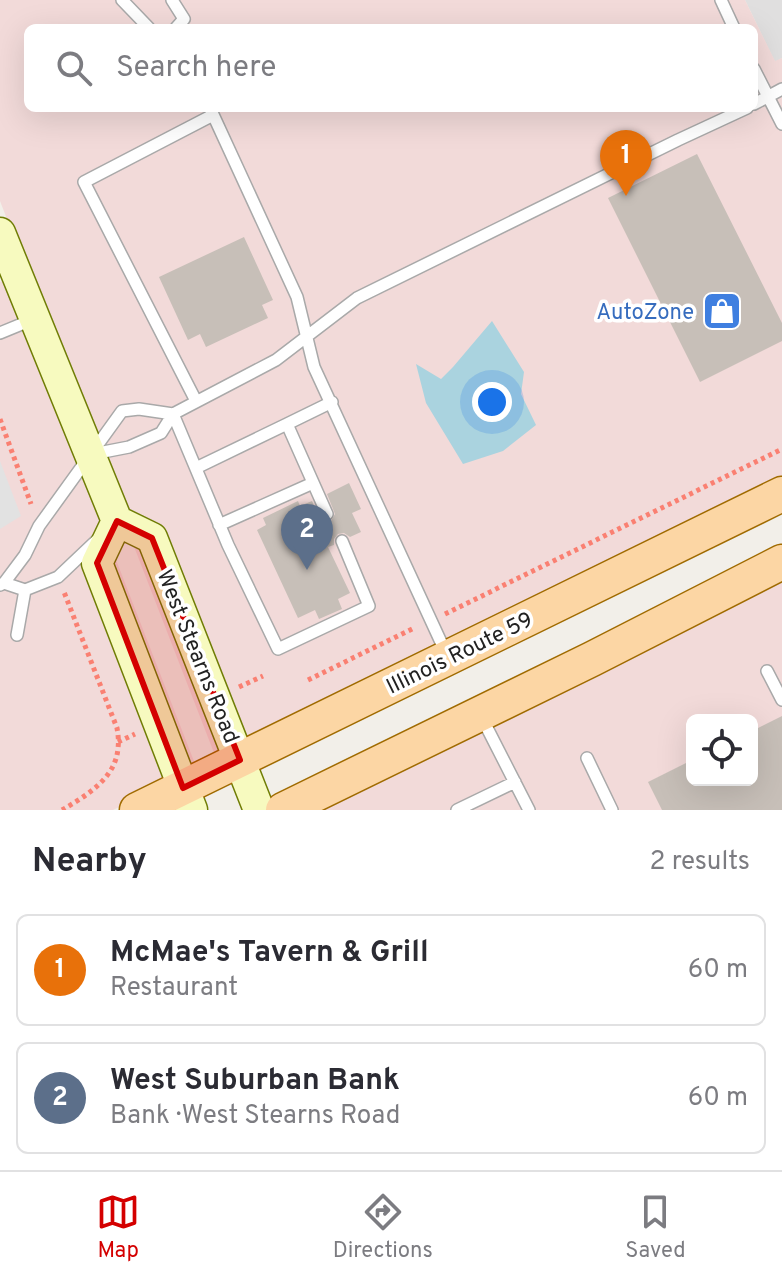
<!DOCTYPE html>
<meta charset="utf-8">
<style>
:root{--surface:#fff;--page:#f2f2f3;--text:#2b2b33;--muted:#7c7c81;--line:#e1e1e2;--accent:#d40000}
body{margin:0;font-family:Overpass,sans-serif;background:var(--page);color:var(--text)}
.controls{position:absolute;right:24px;bottom:24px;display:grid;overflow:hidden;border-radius:12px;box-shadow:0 8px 32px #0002}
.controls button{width:72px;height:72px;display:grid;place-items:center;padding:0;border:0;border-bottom:2px solid var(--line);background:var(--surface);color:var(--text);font:40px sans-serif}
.you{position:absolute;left:492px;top:402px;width:28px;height:28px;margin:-20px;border:6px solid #fff;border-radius:50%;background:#1a73e8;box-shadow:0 0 0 12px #1a73e833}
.badge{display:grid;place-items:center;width:52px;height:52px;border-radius:50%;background:var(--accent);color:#fff;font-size:26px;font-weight:700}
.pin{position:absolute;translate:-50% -66px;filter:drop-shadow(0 2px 4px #0008)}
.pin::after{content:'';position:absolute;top:42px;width:28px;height:24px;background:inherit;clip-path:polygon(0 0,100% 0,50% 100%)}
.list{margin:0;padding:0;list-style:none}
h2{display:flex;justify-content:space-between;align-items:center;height:104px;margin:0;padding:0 32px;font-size:34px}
h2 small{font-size:26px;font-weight:400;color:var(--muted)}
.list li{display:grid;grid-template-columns:52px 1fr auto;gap:24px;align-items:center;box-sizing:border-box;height:112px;margin:0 16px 16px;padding:0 16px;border:2px solid var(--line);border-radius:12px}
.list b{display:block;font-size:30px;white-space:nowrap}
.list p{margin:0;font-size:26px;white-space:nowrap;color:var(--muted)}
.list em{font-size:26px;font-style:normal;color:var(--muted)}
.icon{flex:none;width:44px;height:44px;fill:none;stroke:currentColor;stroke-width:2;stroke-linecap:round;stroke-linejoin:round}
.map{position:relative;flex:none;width:782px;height:810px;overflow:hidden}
.search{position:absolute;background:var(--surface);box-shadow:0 8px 32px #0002;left:24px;right:24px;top:24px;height:88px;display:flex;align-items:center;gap:20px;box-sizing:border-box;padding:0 28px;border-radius:12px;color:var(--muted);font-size:30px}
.sheet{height:360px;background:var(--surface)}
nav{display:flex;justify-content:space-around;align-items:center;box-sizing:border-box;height:112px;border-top:2px solid var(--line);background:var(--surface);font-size:22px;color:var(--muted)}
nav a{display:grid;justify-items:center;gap:4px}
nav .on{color:var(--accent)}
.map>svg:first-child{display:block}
.residential{fill:#e0dfdf}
.commercial{fill:#f2dad9;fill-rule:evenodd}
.parking{fill:#e2e2e2}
.water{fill:#aad3df}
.building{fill:#c7bfb8}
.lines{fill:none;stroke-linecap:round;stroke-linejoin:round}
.service-casing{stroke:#a9a9a9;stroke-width:14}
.secondary-casing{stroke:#707d05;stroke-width:33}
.primary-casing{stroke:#a06b00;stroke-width:37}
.path{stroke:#fa8072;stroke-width:5;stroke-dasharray:4 4;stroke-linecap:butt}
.service{stroke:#fff;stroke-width:11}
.secondary{stroke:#f7fabf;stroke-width:30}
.primary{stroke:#fcd6a4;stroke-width:34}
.marked{fill:#d40000;fill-opacity:0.2;stroke:#d40000;stroke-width:6;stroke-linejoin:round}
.labels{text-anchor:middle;stroke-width:7;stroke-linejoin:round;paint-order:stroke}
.shop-label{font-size:22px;fill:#366cbe;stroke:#fff;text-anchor:end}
.street-label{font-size:22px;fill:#222;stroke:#fff}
</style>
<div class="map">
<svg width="782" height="810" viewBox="0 0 782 810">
<rect width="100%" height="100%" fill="#f2efe9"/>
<path class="residential" d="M 745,0 L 782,0 L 782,58 L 775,62 Z"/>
<path class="commercial" d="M 0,0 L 745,0 L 775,61 L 782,58 L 782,478 L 216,758 L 0,201 ZM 28,28 L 754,28 L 754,108 L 28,108 Z
M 7,278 L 197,769 L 113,810 L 0,810 L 0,282 Z
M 782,566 L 782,810 L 287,810 ZM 692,720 L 752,720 L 752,780 L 692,780 Z"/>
<path class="parking" d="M 0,461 L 21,516 L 0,529 Z"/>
<path class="water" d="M 492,321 L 524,372 L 521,394 L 536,425 L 503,451 L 463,464 L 426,403 L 416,364 L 441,379 L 453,367 Z"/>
<path class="building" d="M 697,154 L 782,323 L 782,341 L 700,382 L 608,198 Z
M 244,237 L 273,300 L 262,305 L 268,318 L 206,347 L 200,334 L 188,340 L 159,277 Z
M 349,483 L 361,509 L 352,513 L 361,532 L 350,537 L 344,533 L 338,534 L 334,539 L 334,545 L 328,547 L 350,593 L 338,599 L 342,609 L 319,619 L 315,610 L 298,618 L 257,530 L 266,525 L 263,518 L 298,501 L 300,506 L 312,501 L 321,520 L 327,522 L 331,521 L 335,514 L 327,494 Z
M 782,716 L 782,810 L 662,810 L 648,782 L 692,760 L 692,780 L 752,780 L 752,731 Z"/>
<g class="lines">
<g class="service-casing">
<path id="service" d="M 122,0 L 149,28
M 172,0 L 184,19 L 176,28
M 721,0 L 734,28
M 754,69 L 782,124
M 754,104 L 782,89
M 210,108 L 297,297 L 314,367 L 446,653
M 0,333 L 34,319
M 196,401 L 84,182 L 213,115
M 173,414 L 228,545 L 278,649 L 369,606 L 342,541
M 287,424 L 332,402
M 93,454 L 129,447 L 161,433 L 173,414 L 276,360 L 357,298 L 678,140 L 747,108
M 196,468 L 287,424 L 327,514
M 219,525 L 313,483
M 4,583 L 25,590 L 58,577 L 97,540
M 0,585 L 4,583 L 25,555 L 39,526 L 122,411 L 139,409 L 173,414
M 17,635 L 25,590
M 767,671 L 782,700
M 482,718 L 529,810
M 587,758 L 612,810
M 457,810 L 515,782"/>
</g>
<g class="secondary-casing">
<path id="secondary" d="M 0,233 L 117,521 L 152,538 L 259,810
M 117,521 L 97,563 L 192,810"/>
</g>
<g class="primary-casing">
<path id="primary" d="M 137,810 L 782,494
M 283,810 L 592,659 L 782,562"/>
</g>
<path class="path" d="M 0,419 L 31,504
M 445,614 L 782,449
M 308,680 L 414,628
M 239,687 L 263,676
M 118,742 L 135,734
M 62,810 C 86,796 116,778 118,748 C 119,741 118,734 117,728 L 64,592"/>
<use href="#service" class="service"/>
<use href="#secondary" class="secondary"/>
<use href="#primary" class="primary"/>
</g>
<path class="marked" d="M 117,521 L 152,538 L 240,760 L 183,788 L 97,563 Z"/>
<defs>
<g id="shop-square" transform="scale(2)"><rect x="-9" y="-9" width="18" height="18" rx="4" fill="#3f7fe0" stroke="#fff"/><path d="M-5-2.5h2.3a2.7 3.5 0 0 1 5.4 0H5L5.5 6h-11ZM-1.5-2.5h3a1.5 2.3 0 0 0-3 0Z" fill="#fff"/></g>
</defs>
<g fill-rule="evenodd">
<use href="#shop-square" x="722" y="311"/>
</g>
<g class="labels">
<g class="shop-label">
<text x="694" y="319">AutoZone</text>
</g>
<g class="street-label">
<text transform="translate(459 652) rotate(-26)" y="8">Illinois Route 59</text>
<text transform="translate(199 656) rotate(68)" y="8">West Stearns Road</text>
</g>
</g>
</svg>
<div class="controls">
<button><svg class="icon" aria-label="locate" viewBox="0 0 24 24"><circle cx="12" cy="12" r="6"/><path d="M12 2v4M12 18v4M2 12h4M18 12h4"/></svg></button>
</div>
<div class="you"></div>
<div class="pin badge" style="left:626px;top:196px;background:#e8710a">1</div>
<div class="pin badge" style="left:307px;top:570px;background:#5c6f8a">2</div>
<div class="search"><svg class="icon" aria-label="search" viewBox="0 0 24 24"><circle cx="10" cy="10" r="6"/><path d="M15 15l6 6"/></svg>Search here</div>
</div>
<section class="sheet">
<h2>Nearby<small>2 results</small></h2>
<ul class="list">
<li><span class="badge" style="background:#e8710a">1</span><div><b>McMae's Tavern &amp; Grill</b><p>Restaurant</p></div><em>60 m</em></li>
<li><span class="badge" style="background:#5c6f8a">2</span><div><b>West Suburban Bank</b><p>Bank · West Stearns Road</p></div><em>60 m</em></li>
</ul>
</section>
<nav>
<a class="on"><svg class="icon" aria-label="map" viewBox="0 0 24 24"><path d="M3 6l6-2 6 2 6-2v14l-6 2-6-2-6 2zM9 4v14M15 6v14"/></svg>Map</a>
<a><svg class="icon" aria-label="directions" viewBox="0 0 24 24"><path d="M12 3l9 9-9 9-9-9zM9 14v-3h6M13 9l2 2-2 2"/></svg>Directions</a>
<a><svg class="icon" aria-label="saved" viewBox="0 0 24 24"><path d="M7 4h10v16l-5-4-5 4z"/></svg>Saved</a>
</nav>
